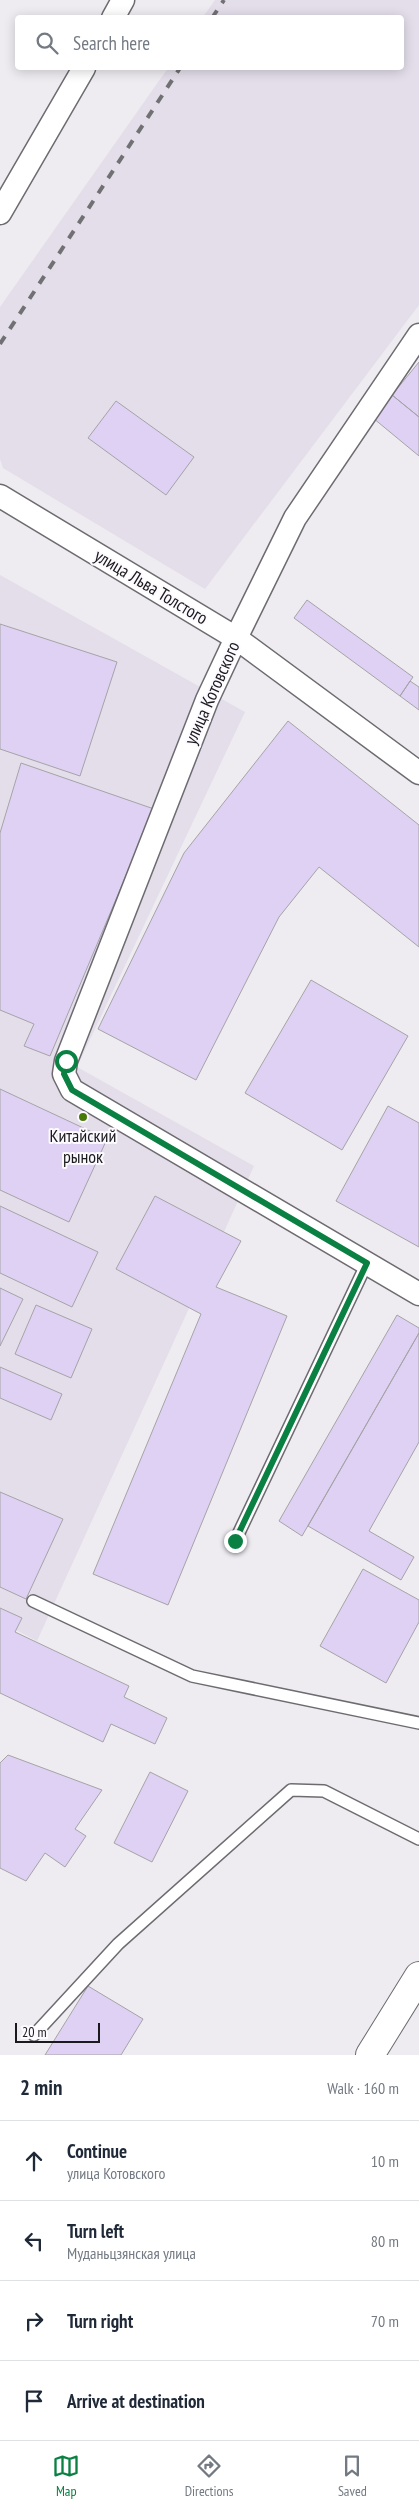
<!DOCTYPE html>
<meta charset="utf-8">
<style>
:root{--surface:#fff;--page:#f6f6f7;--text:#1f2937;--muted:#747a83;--line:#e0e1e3;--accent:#0b8043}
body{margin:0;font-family:"PT Sans Narrow",sans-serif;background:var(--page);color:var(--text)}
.scale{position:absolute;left:15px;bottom:12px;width:85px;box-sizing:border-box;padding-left:5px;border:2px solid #1a191b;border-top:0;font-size:14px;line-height:18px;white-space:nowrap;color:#1a191b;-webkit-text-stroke:4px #fcfaff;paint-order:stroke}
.stop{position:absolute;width:15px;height:15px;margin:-11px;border:4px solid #0b8043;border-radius:50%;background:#fff}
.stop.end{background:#0b8043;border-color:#fff;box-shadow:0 1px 5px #0008}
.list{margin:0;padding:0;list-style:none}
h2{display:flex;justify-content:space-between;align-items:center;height:65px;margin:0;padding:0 20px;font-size:21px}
h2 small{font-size:16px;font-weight:400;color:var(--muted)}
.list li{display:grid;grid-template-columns:32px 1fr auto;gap:15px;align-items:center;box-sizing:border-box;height:80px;padding:0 20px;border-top:1px solid var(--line)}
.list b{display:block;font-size:19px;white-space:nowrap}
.list p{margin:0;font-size:16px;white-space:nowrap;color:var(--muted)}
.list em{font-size:16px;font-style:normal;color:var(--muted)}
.icon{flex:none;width:28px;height:28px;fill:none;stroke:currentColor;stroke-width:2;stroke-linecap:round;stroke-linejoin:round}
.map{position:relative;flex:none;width:419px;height:2055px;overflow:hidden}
.search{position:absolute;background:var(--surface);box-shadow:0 2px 12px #0003;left:15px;right:15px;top:15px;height:55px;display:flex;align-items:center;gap:12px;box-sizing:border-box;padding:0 18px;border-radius:5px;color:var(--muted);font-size:19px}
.sheet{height:385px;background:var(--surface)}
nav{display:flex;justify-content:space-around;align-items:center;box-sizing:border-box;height:70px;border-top:1px solid var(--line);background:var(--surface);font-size:14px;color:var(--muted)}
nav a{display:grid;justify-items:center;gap:2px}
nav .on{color:var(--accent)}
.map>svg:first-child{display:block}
.built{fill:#e3deea}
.building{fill:#dfd1f3;stroke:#a5a3a7}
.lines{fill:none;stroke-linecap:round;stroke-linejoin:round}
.service-casing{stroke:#6d6b70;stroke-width:14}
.minor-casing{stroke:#6d6b70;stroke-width:25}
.trunk-casing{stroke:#6d6b70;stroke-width:30}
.service{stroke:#fff;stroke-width:11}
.minor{stroke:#fff;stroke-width:22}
.trunk{stroke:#fff;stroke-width:28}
.rail{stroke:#717073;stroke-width:4;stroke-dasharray:9 9;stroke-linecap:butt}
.route{stroke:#0b8043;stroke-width:6}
.poi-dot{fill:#477a09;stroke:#fcfaff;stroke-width:2}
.labels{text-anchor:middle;stroke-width:4;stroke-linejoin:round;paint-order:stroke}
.street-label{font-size:18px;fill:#1a191b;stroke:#fcfaff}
.poi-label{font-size:18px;fill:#1a191b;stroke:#fcfaff}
</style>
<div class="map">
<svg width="419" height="2055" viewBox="0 0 419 2055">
<rect width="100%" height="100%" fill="#eeecf1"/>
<path class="built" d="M 215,0 L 419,0 L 419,305 L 205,589 L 3,468 L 0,459 L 0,307 L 168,68 L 402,68 L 402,18 L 203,17 Z
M 0,575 L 245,712 L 77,1067 L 254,1166 L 37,1641 L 0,1622 Z"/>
<path class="building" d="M 419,362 L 419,417 L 392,395 Z
M 392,395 L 419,417 L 419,456 L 373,418 Z
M 116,401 L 194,457 L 166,495 L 88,438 Z
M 307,600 L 413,677 L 400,696 L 294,618 Z
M 0,624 L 117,662 L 80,776 L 0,749 Z
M 410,681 L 419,687 L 419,710 L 400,696 Z
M 288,721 L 419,825 L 419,947 L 319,867 L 279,917 L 196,1080 L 98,1029 L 184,853 Z
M 21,763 L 154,809 L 50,1056 L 24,1046 L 34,1024 L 0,1010 L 0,833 Z
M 311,980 L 408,1036 L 342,1150 L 245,1093 Z
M 0,1089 L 107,1139 L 69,1222 L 0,1190 Z
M 388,1106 L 419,1123 L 419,1247 L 336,1201 Z
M 155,1196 L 241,1241 L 216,1287 L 287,1316 L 168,1605 L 93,1574 L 201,1314 L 116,1269 Z
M 0,1206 L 98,1252 L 72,1307 L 0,1273 Z
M 0,1288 L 23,1299 L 0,1346 Z
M 36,1305 L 92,1329 L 71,1378 L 15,1354 Z
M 397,1315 L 419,1328 L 419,1333 L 302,1536 L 279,1521 Z
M 419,1333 L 419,1442 L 369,1531 L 414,1557 L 401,1580 L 308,1526 Z
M 0,1367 L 62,1394 L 51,1420 L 0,1398 Z
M 0,1492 L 63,1519 L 26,1599 L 0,1587 Z
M 363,1569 L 419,1600 L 419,1622 L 386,1683 L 320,1646 Z
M 0,1608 L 22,1618 L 15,1632 L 129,1686 L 124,1697 L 167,1718 L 155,1744 L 111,1724 L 103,1742 L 0,1693 Z
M 8,1755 L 102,1790 L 75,1829 L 86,1836 L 65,1867 L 45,1853 L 26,1881 L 0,1868 L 0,1763 Z
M 150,1772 L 188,1791 L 152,1862 L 114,1843 Z
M 88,1986 L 143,2019 L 121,2055 L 45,2055 Z"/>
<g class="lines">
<g class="service-casing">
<path id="service" d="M 235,1541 L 367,1263
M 33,1601 L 192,1676 L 419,1723
M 34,2035 L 118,1944 L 291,1790 L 324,1791 L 419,1839"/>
</g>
<g class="minor-casing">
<path id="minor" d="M 113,18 L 123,0
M 0,213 L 84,68
M 419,335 L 295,518 L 236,638 L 207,700 L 66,1061 L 64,1074 L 72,1090 L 419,1294
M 0,496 L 236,638 L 419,773"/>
</g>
<g class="trunk-casing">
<path id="trunk" d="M 370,2055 L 419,1976"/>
</g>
<use href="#service" class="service"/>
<use href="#minor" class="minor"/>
<use href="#trunk" class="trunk"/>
<path class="rail" d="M 212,18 L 224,0
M 0,344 L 180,68"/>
</g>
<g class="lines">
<path class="route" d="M 66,1061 L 64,1074 L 72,1090 L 367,1263 L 235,1541"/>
</g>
<circle class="poi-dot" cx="83" cy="1117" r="5"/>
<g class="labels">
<g class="street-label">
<text transform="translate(151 587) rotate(31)" y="6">улица Льва Толстого</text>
<text transform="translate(212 693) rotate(-66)" y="6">улица Котовского</text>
</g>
<g class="poi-label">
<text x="83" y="1142">Китайский<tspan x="83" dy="21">рынок</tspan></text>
</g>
</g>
</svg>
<div class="scale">20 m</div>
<div class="stop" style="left:66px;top:1061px"></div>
<div class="stop end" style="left:235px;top:1541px"></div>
<div class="search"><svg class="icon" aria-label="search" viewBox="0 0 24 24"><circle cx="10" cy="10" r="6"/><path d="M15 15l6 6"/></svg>Search here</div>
</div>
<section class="sheet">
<h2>2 min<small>Walk · 160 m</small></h2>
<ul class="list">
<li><svg class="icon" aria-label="ahead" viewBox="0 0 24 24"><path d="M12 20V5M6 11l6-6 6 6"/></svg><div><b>Continue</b><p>улица Котовского</p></div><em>10 m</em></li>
<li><svg class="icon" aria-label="left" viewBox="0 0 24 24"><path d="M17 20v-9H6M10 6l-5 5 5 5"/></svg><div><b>Turn left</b><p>Муданьцзянская улица</p></div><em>80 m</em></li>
<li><svg class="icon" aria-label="right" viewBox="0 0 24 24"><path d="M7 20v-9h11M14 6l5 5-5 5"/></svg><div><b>Turn right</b></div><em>70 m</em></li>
<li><svg class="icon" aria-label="arrive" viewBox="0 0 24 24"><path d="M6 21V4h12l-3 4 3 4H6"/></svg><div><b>Arrive at destination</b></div></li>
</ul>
</section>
<nav>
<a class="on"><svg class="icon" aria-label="map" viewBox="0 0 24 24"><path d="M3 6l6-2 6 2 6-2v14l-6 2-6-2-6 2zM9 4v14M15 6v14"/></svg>Map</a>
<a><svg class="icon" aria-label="directions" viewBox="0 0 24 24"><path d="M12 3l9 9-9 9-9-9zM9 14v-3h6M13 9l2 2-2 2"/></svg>Directions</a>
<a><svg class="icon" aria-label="saved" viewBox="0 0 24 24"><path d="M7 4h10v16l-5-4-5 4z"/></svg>Saved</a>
</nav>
